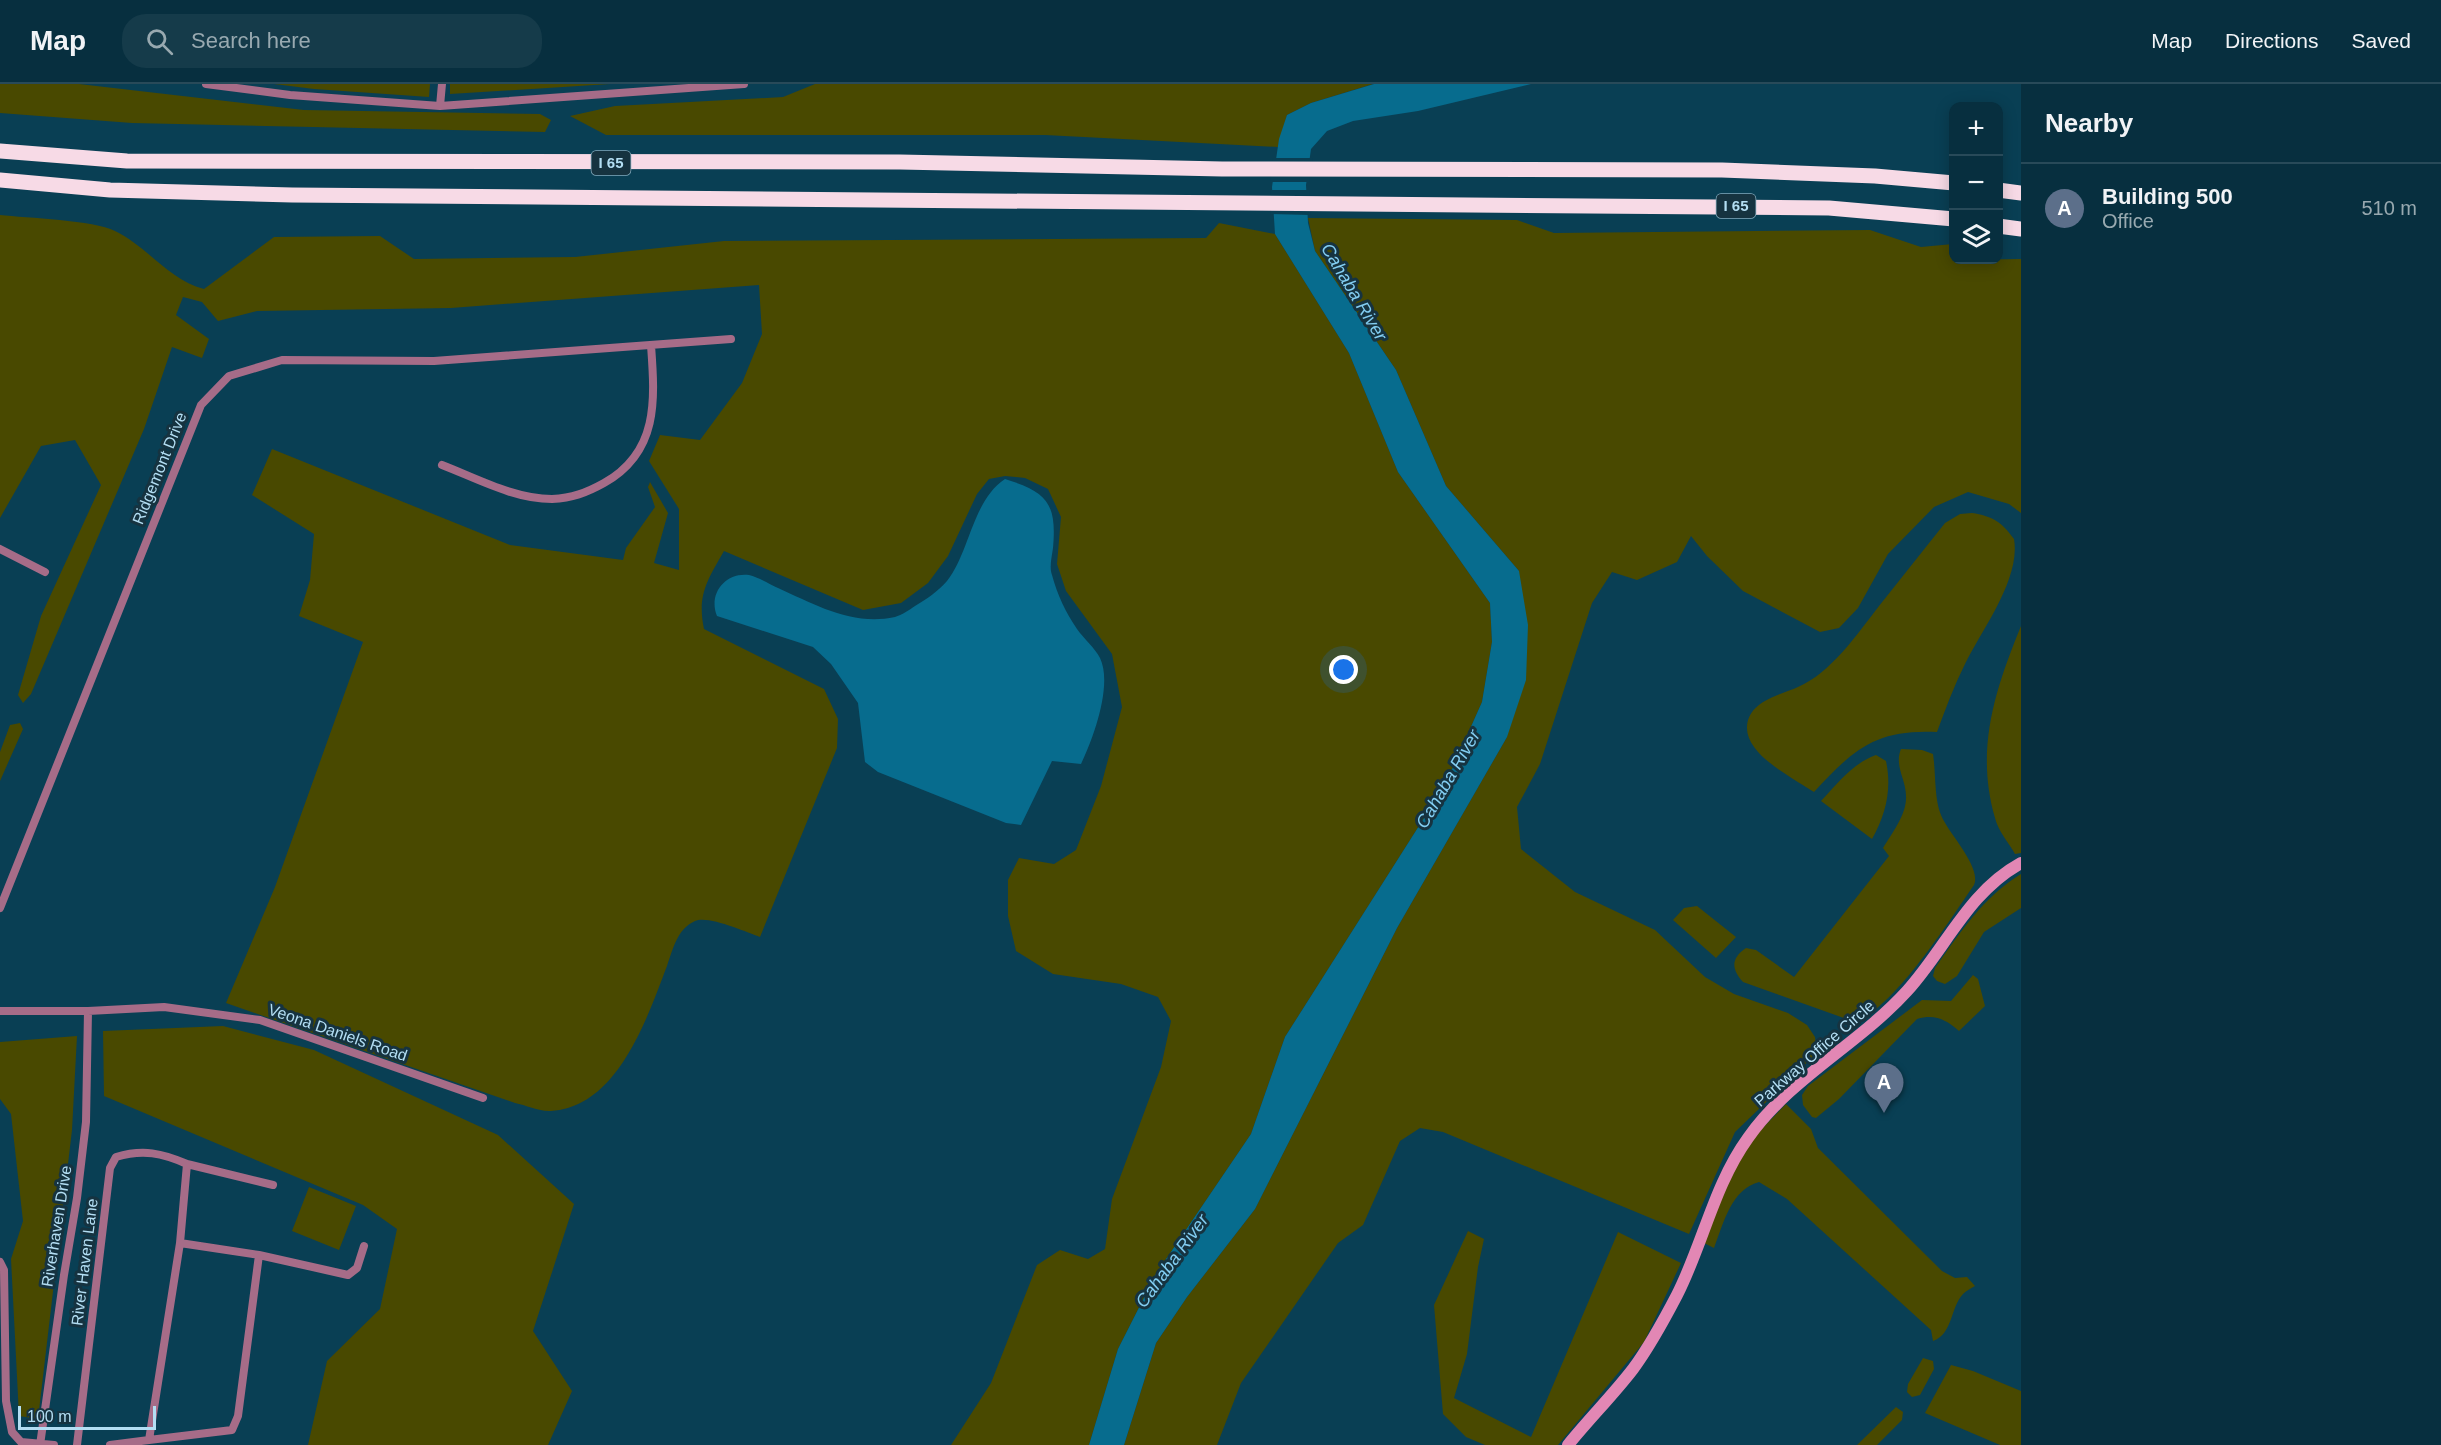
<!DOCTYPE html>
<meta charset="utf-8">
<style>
:root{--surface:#072f3f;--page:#153b4a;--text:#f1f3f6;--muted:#98a9b0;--line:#284a59;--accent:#efa378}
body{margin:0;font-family:Arial,sans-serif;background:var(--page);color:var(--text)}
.controls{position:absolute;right:18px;top:18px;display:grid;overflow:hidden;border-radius:12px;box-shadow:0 3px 15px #0003}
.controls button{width:54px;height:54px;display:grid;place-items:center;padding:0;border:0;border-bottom:2px solid var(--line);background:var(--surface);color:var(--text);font:30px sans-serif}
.scale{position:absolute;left:18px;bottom:15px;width:138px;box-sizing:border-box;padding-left:6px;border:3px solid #b3def3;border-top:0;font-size:16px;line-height:21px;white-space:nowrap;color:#b3def3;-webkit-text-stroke:4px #163340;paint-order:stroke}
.you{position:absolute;left:1344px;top:586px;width:21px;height:21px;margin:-15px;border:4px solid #fff;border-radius:50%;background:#1a73e8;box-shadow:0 0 0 9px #1a73e833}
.badge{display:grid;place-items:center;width:39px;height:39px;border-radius:50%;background:var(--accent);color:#fff;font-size:20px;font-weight:700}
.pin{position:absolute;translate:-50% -50px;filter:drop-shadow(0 2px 3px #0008)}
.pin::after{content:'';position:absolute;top:32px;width:21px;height:18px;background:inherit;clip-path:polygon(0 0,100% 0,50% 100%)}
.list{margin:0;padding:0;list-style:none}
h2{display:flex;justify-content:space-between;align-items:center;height:78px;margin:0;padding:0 24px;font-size:26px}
h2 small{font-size:20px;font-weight:400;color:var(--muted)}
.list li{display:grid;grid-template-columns:39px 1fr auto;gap:18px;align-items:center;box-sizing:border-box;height:90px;padding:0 24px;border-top:2px solid var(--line)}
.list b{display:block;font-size:22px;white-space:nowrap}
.list p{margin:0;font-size:20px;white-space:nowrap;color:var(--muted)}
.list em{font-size:20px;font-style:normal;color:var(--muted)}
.icon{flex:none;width:33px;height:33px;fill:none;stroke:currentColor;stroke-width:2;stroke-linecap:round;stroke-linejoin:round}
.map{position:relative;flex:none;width:2021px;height:1361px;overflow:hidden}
header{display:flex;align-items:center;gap:36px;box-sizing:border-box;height:84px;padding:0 30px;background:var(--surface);border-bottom:2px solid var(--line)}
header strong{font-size:28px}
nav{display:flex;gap:33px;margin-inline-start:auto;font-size:21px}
.search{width:420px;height:54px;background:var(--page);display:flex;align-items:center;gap:15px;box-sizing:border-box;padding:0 21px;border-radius:24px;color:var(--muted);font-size:22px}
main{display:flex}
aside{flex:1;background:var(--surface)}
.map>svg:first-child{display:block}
.green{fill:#494900}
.water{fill:#076c8e}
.pier{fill:#093f54}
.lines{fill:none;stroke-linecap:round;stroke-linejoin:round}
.street{stroke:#a66c88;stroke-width:8}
.secondary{stroke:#e287b4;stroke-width:12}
.highway{stroke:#f7dae6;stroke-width:15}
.labels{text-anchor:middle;stroke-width:6;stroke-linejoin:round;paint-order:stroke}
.shield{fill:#163340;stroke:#84abbd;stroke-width:1.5}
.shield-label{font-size:15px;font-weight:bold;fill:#b3def3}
.street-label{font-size:16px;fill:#b3def3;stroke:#163340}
.water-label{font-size:18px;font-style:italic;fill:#82cdf1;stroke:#163340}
</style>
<header>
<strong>Map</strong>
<div class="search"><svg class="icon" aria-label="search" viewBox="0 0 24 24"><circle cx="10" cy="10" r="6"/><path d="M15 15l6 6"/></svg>Search here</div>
<nav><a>Map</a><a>Directions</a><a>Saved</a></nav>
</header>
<main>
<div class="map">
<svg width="2021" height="1361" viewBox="0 0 2021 1361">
<rect width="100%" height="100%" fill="#093f54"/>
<path class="green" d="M 0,0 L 79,0 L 304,26 L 540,30 L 551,36 L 545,48 L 132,39 L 0,29 Z
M 274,0 L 430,0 L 429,13 L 314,5 Z
M 450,0 L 610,0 L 450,10 Z
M 815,0 L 1373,0 L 1311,19 L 1287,31 L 1278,63 L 1045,51 L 606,51 L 570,32 L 615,22 L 783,13 Z
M 0,131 C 27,134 94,136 115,147 C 148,163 169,196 204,205 L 274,153 L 380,152 L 414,175 L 575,173 L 724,157 L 1206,154 L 1219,139 L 1275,150 L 1349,269 L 1398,388 L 1490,519 L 1492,558 L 1482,618 L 1445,701 L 1285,953 L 1251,1050 L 1156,1190 L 1118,1265 L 1089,1361 L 951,1361 L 991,1299 L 1037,1181 L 1060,1166 L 1088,1175 L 1105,1165 L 1112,1115 L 1161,983 L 1171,937 L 1158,913 L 1121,900 L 1053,890 L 1016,867 L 1008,832 L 1008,796 L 1019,774 L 1054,780 L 1076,766 L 1101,702 L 1122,623 L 1112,570 L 1066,507 L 1057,480 L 1061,433 L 1048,405 L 1025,394 L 1005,392 L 989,395 L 977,410 L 948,472 L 928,499 L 901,519 L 863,526 L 724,467 C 707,497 697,511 704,545 L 824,605 L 838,635 L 837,664 L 760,853 C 746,848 708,831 695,837 C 677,845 673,865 667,882 C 647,934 618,1023 551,1027 C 540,1028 526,1021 515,1019 L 226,919 L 275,803 L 363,558 L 299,532 L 310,496 L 314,450 L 252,411 L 272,365 L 510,461 L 623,476 L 626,464 L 655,423 L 648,403 L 650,398 L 668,429 L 654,479 L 679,486 L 679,425 L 649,377 L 660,351 L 700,356 L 742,299 L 762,250 L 759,201 L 451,224 L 257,227 L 218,237 L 202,218 L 183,213 L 176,231 L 209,255 L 202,274 L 172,263 L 144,345 L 31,610 L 23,619 L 18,611 L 41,532 L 101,401 L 75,356 L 41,362 L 0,434 Z
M 1308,134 L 1517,136 L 1554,149 L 1870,146 L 1921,163 L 1953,160 L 1954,176 L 2021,175 L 2021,429 L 2009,420 L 1968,408 L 1934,423 L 1888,470 L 1858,524 L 1839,544 L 1820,548 L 1743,507 L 1707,472 L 1691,452 L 1677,478 L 1637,496 L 1612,488 L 1592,519 L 1540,680 L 1517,723 L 1521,765 L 1575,808 L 1655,846 L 1705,893 L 1734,910 L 1788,929 L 1807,941 L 1815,953 L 1817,969 L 1735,1048 L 1689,1150 L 1443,1048 L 1420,1044 L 1400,1057 L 1363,1141 L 1338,1159 L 1241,1299 L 1217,1361 L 1124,1361 L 1156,1259 L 1187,1213 L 1255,1125 L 1397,844 L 1507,653 L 1519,487 L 1446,402 L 1396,286 L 1315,167 Z
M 1972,429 C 1992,432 2002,438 2014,455 C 2021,495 1981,547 1965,580 C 1954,602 1945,626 1937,648 C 1875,645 1853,666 1814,708 C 1793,694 1746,671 1747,643 C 1748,617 1780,611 1798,603 C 1831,589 1858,549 1879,522 C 1901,494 1923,467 1945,439 L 1960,430 Z
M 2021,542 L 2021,769 L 2015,770 C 2009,759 1998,747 1995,734 C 1975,665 1995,606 2021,542 Z
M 20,639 L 23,645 L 0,697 L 0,668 L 10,641 Z
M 1901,665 L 1922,666 L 1933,670 C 1936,689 1934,714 1941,731 C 1948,749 1982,783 1974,801 C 1949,837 1895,923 1855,938 L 1743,898 C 1731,885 1731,874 1746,864 L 1756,866 L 1794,893 L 1889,772 L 1883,764 C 1892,749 1907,730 1906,712 C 1906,695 1894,682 1901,665 Z
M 1876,671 L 1886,677 C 1892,705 1886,730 1872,755 L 1821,717 C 1837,700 1853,679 1876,671 Z
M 2021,790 L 2021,824 L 1984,848 L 1957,892 L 1945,900 L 1937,897 L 1933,892 L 1935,884 C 1960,849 1983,813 2021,790 Z
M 1697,822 L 1736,853 L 1716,874 L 1673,836 L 1684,824 Z
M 1973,891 L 1978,895 L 1985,922 L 1959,947 C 1945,935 1935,930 1917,935 L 1839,1015 L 1816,1034 L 1812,1033 L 1803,1021 L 1802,1011 L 1808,1002 L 1922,916 L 1951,917 Z
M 223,942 L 314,966 L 498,1051 L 574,1120 L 533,1247 L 572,1307 L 548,1361 L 308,1361 L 327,1277 L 380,1225 L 397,1145 L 363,1121 L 104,1012 L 103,947 Z
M 77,952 L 72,1046 L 38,1335 L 19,1332 L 11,1175 L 23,1137 L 11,1030 L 0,1015 L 0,958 Z
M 1786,1020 L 1811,1045 L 1818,1064 L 1942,1187 L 1955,1194 L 1967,1193 L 1975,1202 C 1971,1204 1966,1207 1963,1210 C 1950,1224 1953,1250 1933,1257 L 1931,1246 L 1787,1115 L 1759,1098 C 1731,1106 1724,1138 1714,1164 L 1704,1159 L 1731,1091 L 1750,1057 Z
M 309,1103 L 356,1122 L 339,1166 L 292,1147 Z
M 1468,1147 L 1484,1155 L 1478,1183 L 1467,1270 L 1454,1314 L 1531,1353 L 1618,1148 L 1681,1179 L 1644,1258 L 1558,1361 L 1485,1361 L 1466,1353 L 1443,1330 L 1434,1221 Z
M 1923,1274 L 1933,1277 L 1934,1285 L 1920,1311 L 1912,1313 L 1907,1308 L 1908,1300 Z
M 1951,1281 L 1973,1287 L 2021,1307 L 2021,1361 L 2000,1361 L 1925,1329 Z
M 1896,1323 L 1903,1328 L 1902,1336 L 1877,1361 L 1857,1361 Z"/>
<path class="water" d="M 1374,0 L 1531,0 L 1418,27 L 1353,37 L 1327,47 L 1311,65 L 1306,101 L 1308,139 L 1315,167 L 1396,286 L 1446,402 L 1519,487 L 1528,541 L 1526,596 L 1507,653 L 1397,844 L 1255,1125 L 1187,1213 L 1156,1259 L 1124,1361 L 1089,1361 L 1118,1265 L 1156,1190 L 1251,1050 L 1285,953 L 1445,701 L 1482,618 L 1492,558 L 1490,519 L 1398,388 L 1349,269 L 1275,150 L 1272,103 L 1279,55 L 1287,31 L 1311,19 Z
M 1005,395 C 1047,408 1057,419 1053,464 C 1052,472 1049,483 1052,491 C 1057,510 1066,529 1077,545 C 1084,555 1095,564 1100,574 C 1113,601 1093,655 1081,680 L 1052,677 L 1021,741 L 1006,739 L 878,688 L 865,678 L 858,619 L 831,580 L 813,563 L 717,532 C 708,510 725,488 749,491 C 758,493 769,500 778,504 C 816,521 852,542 895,533 C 902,531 909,526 915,522 C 927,515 938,507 947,497 C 970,468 972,417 1005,395 Z"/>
<path class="pier" d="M 1273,74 L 1313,74 L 1309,98 L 1270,98 Z
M 1270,106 L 1309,106 L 1311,131 L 1271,130 Z"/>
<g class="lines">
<path class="street" d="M 206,0 L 290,11 L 440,22 L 744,0
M 440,22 L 442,0
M 442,381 C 476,394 514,415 552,415 C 572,414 586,409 604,399 C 659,368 655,316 651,261
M 0,465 L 45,488
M 0,824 L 201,321 L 229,292 L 282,276 L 434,277 L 731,255
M 0,927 L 88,927 L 164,923 L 260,936 L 483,1014
M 180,1159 L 259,1171 L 348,1191 L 357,1184 L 364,1162
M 259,1171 L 238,1332 L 232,1346 L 149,1356 L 180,1159 L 187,1080 L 273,1101
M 0,1178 L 4,1186 L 6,1317 L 12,1348 L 21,1358 L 54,1361
M 40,1361 L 64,1191 L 77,1114 L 86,1038 L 88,927
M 77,1361 L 110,1084 L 116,1073 C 143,1065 162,1069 187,1080
M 110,1361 L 149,1356"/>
<path class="secondary" d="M 1568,1361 C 1589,1335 1613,1311 1633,1285 C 1650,1262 1664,1236 1677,1211 C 1703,1160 1714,1101 1748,1054 C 1790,994 1859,960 1907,907 C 1946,864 1968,808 2021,779"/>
<path class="highway" d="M 0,67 L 127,77 L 900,78 L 1222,85 L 1722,86 L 1875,92 L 1954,99
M 0,96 L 110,106 L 292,111 L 1829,124 L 1954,135
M 1998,106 L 2021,109
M 1998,142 L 2021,145"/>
</g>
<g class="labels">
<g class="shield">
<rect x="591.5" y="67" width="39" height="24" rx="4.5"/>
<rect x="1716.5" y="110" width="39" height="24" rx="4.5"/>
</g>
<g class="shield-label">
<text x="611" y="84">I 65</text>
<text x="1736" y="127">I 65</text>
</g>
<g class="street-label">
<text transform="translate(159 384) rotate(-68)" y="6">Ridgemont Drive</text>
<text transform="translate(338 948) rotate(19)" y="6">Veona Daniels Road</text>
<text transform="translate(1814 969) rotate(-41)" y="6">Parkway Office Circle</text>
<text transform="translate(56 1142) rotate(-81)" y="6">Riverhaven Drive</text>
<text transform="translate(84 1178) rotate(-83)" y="6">River Haven Lane</text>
</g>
<g class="water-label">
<text transform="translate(1354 208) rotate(59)" y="6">Cahaba River</text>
<text transform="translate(1448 695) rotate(-60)" y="6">Cahaba River</text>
<text transform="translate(1172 1177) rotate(-54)" y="6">Cahaba River</text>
</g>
</g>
</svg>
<div class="controls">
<button>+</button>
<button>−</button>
<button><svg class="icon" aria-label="layers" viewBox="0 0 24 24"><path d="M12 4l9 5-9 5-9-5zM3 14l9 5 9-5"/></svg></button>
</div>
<div class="scale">100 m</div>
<div class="you"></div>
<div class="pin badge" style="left:1884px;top:1029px;background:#5c6f8a">A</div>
</div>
<aside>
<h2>Nearby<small></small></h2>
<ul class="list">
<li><span class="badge" style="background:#5c6f8a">A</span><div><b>Building 500</b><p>Office</p></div><em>510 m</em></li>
</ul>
</aside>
</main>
